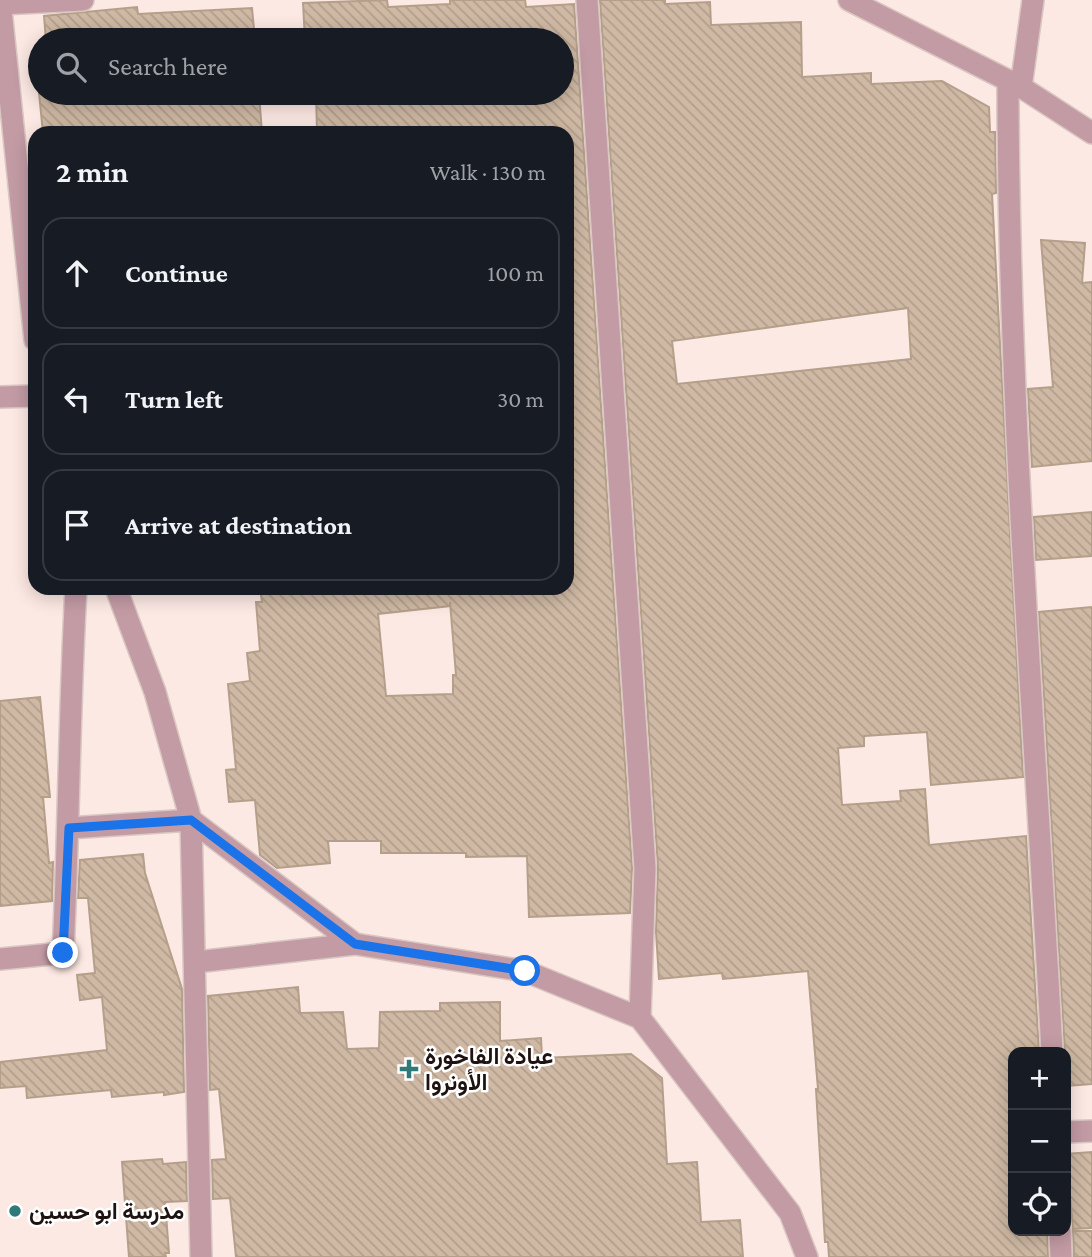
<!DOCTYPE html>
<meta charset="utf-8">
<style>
:root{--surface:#171b24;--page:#242831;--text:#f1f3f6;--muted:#9ea1a6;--line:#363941}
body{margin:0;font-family:"Crimson Pro",Vazirmatn,serif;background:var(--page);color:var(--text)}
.controls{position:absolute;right:21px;bottom:21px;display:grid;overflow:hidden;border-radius:14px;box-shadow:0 4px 18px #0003}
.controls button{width:63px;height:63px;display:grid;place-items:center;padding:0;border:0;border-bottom:2px solid var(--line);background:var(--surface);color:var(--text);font:35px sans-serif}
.stop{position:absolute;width:21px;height:21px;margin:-16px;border:5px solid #1a73e8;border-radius:50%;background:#fff}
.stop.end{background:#1a73e8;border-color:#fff;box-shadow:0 2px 7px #0008}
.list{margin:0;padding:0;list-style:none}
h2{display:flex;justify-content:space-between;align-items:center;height:91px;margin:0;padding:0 28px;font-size:30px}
h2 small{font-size:23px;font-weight:400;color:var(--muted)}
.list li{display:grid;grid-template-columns:46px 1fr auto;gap:21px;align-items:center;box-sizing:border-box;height:112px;margin:0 14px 14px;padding:0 14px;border:2px solid var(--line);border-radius:21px}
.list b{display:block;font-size:26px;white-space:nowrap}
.list em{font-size:23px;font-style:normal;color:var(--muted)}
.icon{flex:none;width:38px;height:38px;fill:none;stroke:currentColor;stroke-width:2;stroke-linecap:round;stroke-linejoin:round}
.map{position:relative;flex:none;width:1092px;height:1257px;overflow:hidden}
.search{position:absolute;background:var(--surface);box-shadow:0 4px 18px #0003;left:28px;top:28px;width:546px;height:77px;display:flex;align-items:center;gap:18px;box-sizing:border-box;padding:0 24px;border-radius:38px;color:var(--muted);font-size:26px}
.panel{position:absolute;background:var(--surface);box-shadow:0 4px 18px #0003;left:28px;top:126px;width:546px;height:469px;border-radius:21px}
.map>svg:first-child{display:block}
.building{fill:url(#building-back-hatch);stroke:#b49f8a;stroke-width:2;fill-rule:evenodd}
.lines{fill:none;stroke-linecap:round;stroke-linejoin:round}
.minor-casing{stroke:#d9c7c2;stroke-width:24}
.minor{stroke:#c39ba5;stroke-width:21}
.route{stroke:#1a73e8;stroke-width:9}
.poi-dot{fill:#307979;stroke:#fff;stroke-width:2.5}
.labels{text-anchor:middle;stroke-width:5;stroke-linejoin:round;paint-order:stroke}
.poi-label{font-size:23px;font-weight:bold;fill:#1e1311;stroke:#fff;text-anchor:start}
</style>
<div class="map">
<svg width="1092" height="1257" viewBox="0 0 1092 1257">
<defs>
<pattern id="building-back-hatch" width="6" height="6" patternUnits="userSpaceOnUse" patternTransform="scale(1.75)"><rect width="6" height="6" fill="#cfb9a4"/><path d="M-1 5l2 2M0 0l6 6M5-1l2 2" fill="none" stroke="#b19e8c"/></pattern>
</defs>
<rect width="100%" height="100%" fill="#fde9e4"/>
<path class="building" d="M 387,0 L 388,7 L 450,4 L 450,0 L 525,0 L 526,7 L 574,4 L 632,868 L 630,913 L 529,917 L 527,856 L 466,857 L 466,853 L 381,853 L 381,841 L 328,841 L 330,863 L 277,868 L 260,855 L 255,800 L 229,802 L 226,770 L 236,769 L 228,684 L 250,681 L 247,653 L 260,651 L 256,602 L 262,602 L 260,588 L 567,588 L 567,361 L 572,361 L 567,271 L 567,133 L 317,133 L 316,93 L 562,93 L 562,40 L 305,40 L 303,3 ZM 450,602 L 456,675 L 453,675 L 453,694 L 386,696 L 378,614 L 450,606 Z
M 600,0 L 665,0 L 665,4 L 710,2 L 711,25 L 801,22 L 802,77 L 871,73 L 871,84 L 942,81 L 989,107 L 990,132 L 995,132 L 996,193 L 992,194 L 1023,777 L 931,785 L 927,732 L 864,736 L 864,746 L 838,748 L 842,805 L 901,801 L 900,791 L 925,789 L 929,845 L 1026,836 L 1039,1052 L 1013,1052 L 1013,1231 L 1047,1231 L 1048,1257 L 829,1257 L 828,1242 L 825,1242 L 816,1089 L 818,1089 L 808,971 L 723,979 L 722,973 L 659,979 L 656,932 L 658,867 ZM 908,308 L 911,359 L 677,384 L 672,341 Z
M 137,7 L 138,14 L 252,8 L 255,40 L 46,40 L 44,16 Z
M 39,93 L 259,93 L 262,133 L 43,133 Z
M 1041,240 L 1085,243 L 1082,283 L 1092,282 L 1092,461 L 1032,467 L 1028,389 L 1053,387 Z
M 1092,512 L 1092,556 L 1036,560 L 1034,517 Z
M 1092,607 L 1092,1084 L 1067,1086 L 1039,612 Z
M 40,697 L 50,797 L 43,797 L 49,863 L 53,862 L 52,901 L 0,906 L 0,701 Z
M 143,854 L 145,873 L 182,989 L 184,1092 L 164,1095 L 164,1092 L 112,1097 L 111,1090 L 27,1098 L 26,1086 L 0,1088 L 0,1062 L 107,1050 L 102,997 L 80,1000 L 77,975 L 95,973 L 88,898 L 78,898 L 80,860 Z
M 298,987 L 300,1013 L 343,1012 L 347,1049 L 379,1048 L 380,1012 L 440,1011 L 440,1003 L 500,1002 L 500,1041 L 541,1038 L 542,1058 L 631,1054 L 662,1078 L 667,1164 L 697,1162 L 701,1222 L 740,1220 L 743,1257 L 236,1257 L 230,1198 L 213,1199 L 212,1160 L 226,1159 L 219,1089 L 210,1090 L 208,996 Z
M 1092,1152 L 1092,1228 L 1073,1229 L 1066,1154 Z
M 162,1159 L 163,1164 L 186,1162 L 187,1201 L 165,1202 L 169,1253 L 165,1253 L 166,1257 L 129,1257 L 122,1162 Z
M 1073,1231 L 1092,1231 L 1092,1257 L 1074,1257 Z"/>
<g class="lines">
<g class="minor-casing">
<path id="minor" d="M 0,0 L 35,340
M 587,0 L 645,868 L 640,1018
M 849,0 L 1021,87 L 1092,133
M 0,4 L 83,0
M 1008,80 C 1008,405 1035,729 1052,1052
M 1021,87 L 1033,0
M 0,397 L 35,396
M 116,588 L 155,692 L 191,820 L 355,944 L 525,971 L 640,1018 L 790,1213 L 807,1257
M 69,828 L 191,820 L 201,1257
M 0,959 L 63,953 C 69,831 69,710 76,588
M 196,962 L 355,944
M 1066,1132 L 1092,1131
M 1060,1231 L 1061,1257"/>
</g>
<use href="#minor" class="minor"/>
</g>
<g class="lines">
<path class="route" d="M 63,953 L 69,828 L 191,820 L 355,944 L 525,971"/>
</g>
<g class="poi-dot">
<path d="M405.5 1058.5h7v7h7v7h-7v7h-7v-7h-7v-7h7z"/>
<circle cx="15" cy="1211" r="7"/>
</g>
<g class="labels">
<g class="poi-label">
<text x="425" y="1064">عيادة الفاخورة<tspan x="425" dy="26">الأونروا</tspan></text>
<text x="29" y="1219">مدرسة ابو حسين</text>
</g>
</g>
</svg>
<div class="controls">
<button>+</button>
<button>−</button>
<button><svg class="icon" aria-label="locate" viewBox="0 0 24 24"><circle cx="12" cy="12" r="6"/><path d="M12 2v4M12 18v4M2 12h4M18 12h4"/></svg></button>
</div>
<div class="stop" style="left:525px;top:971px"></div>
<div class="stop end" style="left:63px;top:953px"></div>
<div class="search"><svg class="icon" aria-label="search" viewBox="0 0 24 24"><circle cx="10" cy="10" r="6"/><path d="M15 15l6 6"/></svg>Search here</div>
<section class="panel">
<h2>2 min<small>Walk · 130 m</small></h2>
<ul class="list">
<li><svg class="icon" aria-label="ahead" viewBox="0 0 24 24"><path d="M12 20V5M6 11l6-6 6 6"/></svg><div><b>Continue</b></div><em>100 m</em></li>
<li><svg class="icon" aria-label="left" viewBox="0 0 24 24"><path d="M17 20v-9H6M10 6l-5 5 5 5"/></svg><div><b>Turn left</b></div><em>30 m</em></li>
<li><svg class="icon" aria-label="arrive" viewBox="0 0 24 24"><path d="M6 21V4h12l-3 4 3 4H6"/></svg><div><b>Arrive at destination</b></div></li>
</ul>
</section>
</div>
